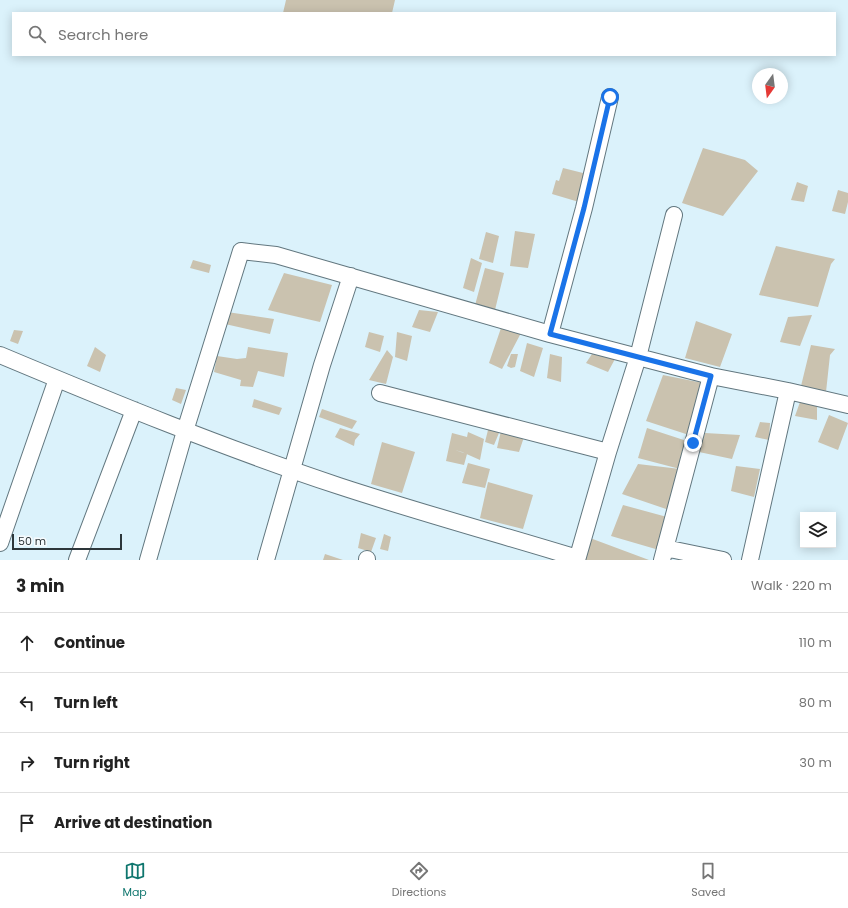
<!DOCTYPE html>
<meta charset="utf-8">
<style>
:root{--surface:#fff;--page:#f2f2f2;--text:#222;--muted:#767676;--line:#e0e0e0;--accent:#0f766e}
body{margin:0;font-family:Poppins,sans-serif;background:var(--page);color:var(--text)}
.controls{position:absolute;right:12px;bottom:12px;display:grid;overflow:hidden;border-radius:0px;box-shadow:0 2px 10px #0003}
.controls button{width:36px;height:36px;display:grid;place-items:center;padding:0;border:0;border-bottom:1px solid var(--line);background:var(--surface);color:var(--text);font:20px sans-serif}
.compass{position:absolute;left:752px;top:68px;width:36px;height:36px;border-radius:50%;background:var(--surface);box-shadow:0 2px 10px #0003;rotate:194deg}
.scale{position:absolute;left:12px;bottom:10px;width:110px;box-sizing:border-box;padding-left:4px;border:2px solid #2d363a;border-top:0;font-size:11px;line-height:14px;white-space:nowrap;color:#2d363a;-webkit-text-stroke:3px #f7fbfd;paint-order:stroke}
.stop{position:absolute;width:12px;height:12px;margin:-9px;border:3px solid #1a73e8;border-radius:50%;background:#fff}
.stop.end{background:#1a73e8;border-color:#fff;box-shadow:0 1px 4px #0008}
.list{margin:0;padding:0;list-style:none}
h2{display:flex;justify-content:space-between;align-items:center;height:52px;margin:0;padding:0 16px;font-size:17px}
h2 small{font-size:13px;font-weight:400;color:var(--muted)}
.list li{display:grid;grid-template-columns:26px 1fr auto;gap:12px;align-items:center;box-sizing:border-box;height:60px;padding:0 16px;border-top:1px solid var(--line)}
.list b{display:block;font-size:15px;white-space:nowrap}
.list em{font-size:13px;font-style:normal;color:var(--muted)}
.icon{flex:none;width:22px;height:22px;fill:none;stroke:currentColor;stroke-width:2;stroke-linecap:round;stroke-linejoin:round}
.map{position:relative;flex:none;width:848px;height:560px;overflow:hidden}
.search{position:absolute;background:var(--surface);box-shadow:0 2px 10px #0003;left:12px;right:12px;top:12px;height:44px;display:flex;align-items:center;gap:10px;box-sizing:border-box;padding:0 14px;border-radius:0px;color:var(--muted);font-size:15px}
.sheet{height:292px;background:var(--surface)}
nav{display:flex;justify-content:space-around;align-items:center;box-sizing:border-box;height:56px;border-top:1px solid var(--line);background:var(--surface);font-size:11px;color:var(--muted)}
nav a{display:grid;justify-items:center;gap:2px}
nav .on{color:var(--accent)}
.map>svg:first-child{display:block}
.building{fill:#cac2af}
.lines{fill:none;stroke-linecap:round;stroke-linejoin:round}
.minor-casing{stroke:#62777f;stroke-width:18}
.minor{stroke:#fff;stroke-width:16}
.route{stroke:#1a73e8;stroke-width:5}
</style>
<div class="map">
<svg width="848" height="560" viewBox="0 0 848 560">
<rect width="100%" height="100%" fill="#dbf2fb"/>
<path class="building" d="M 286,0 L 395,0 L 392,13 L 283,13 Z
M 703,148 L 745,160 L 758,171 L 723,216 L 682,203 Z
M 563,168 L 587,174 L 579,202 L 552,194 L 556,180 L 559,181 Z
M 797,182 L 808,186 L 804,202 L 791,200 Z
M 838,190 L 848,193 L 848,202 L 845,214 L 832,211 Z
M 515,231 L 535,234 L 528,268 L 510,266 Z
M 486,232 L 499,236 L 493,263 L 479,259 Z
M 776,246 L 835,259 L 831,264 L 818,307 L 759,295 Z
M 471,258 L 482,263 L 474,292 L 463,288 Z
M 193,260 L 211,265 L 209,273 L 190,268 Z
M 485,268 L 504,273 L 494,314 L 474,309 Z
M 284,273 L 332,285 L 320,322 L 268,310 Z
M 419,310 L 438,312 L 430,332 L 412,327 Z
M 227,312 L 274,319 L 270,334 L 225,324 Z
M 812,315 L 800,346 L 780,342 L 788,317 Z
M 696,321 L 732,334 L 720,367 L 685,358 Z
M 501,328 L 521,333 L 502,369 L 489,363 Z
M 14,330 L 23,331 L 18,344 L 10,341 Z
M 369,332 L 384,336 L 380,352 L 365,347 Z
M 397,332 L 412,336 L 407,361 L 395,357 Z
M 527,343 L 543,348 L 534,377 L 520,371 Z
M 811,345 L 835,349 L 830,355 L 826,392 L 801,386 Z
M 95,347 L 106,355 L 100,372 L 87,366 Z
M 248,347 L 288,353 L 284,377 L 258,371 L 253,387 L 240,386 L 241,380 L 214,372 L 217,356 L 237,359 L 246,358 Z
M 387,350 L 393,357 L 386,384 L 369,380 Z
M 511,354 L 518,354 L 515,367 L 511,368 L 507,366 Z
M 550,354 L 562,357 L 561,382 L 547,378 Z
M 592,354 L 615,359 L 608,372 L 586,363 Z
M 663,375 L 703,383 L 689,435 L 646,421 Z
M 176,388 L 186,390 L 181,404 L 172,400 Z
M 254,399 L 282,408 L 279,415 L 252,407 Z
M 800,402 L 817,404 L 817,420 L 795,416 Z
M 322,409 L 357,421 L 352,429 L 319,417 Z
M 829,415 L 848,423 L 838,450 L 818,442 Z
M 490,422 L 501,428 L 494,445 L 485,442 Z
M 760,422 L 770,423 L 769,440 L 755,437 Z
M 340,428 L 360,434 L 355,440 L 354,446 L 335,437 Z
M 647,428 L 693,443 L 669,510 L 622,494 L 638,464 L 680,469 L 638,458 Z
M 501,431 L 524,437 L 519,452 L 497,448 Z
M 468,432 L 484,439 L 480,460 L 462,452 L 455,450 L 467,454 L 464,465 L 446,461 L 452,433 L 467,437 Z
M 705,433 L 740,435 L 732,459 L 699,452 Z
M 382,442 L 415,452 L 402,493 L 371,484 Z
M 468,463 L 490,469 L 485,488 L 462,483 Z
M 736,466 L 760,469 L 754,497 L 731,491 Z
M 488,482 L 533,495 L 523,529 L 480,518 Z
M 623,505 L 667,517 L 659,550 L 611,536 Z
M 361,533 L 376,538 L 371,552 L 358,548 Z
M 384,534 L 391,537 L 388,551 L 380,549 Z
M 590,538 L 649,560 L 583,560 Z
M 325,554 L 343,560 L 323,560 Z"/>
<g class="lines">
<g class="minor-casing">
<path id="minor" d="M 550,334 L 584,208 L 610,97
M 0,355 C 112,402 224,448 339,486 C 418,512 498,534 577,558
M 788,391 L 848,405
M 380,393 L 608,452
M 0,543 L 57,379
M 665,548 L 723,560
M 77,560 L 134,410
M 148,560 L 185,431 L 241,251 L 276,255 L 550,334 L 638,357 L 674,215
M 266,560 L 322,365 L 351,276
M 367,560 L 367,559
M 577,560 L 608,452 L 638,357 L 711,376 L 788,391 L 750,560
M 662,560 L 711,376"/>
</g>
<use href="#minor" class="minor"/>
</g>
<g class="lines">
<path class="route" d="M 610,97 L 584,208 L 550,334 L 711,376 L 693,443"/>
</g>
</svg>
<div class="controls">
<button><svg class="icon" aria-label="layers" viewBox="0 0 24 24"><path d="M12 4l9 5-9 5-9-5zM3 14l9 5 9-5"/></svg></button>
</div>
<svg class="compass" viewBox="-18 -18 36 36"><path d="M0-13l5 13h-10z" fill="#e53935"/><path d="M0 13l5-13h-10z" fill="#767676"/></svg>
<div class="scale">50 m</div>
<div class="stop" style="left:610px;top:97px"></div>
<div class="stop end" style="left:693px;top:443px"></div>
<div class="search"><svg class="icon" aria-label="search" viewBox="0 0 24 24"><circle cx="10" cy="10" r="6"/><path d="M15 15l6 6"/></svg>Search here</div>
</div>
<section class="sheet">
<h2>3 min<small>Walk · 220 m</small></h2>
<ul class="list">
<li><svg class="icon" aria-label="ahead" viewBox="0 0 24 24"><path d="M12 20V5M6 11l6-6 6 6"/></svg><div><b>Continue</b></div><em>110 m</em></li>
<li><svg class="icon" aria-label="left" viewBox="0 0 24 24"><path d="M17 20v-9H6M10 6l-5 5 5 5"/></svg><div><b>Turn left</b></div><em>80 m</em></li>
<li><svg class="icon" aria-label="right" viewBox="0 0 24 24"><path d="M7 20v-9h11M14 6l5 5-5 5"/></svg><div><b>Turn right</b></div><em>30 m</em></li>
<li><svg class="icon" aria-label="arrive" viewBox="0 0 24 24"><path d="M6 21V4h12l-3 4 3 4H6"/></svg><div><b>Arrive at destination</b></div></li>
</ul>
</section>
<nav>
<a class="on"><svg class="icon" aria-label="map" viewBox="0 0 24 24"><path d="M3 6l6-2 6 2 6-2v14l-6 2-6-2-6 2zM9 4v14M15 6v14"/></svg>Map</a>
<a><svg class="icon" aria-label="directions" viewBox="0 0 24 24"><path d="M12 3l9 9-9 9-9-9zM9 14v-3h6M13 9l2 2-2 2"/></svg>Directions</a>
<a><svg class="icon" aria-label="saved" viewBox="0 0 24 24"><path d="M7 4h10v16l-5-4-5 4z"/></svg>Saved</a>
</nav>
